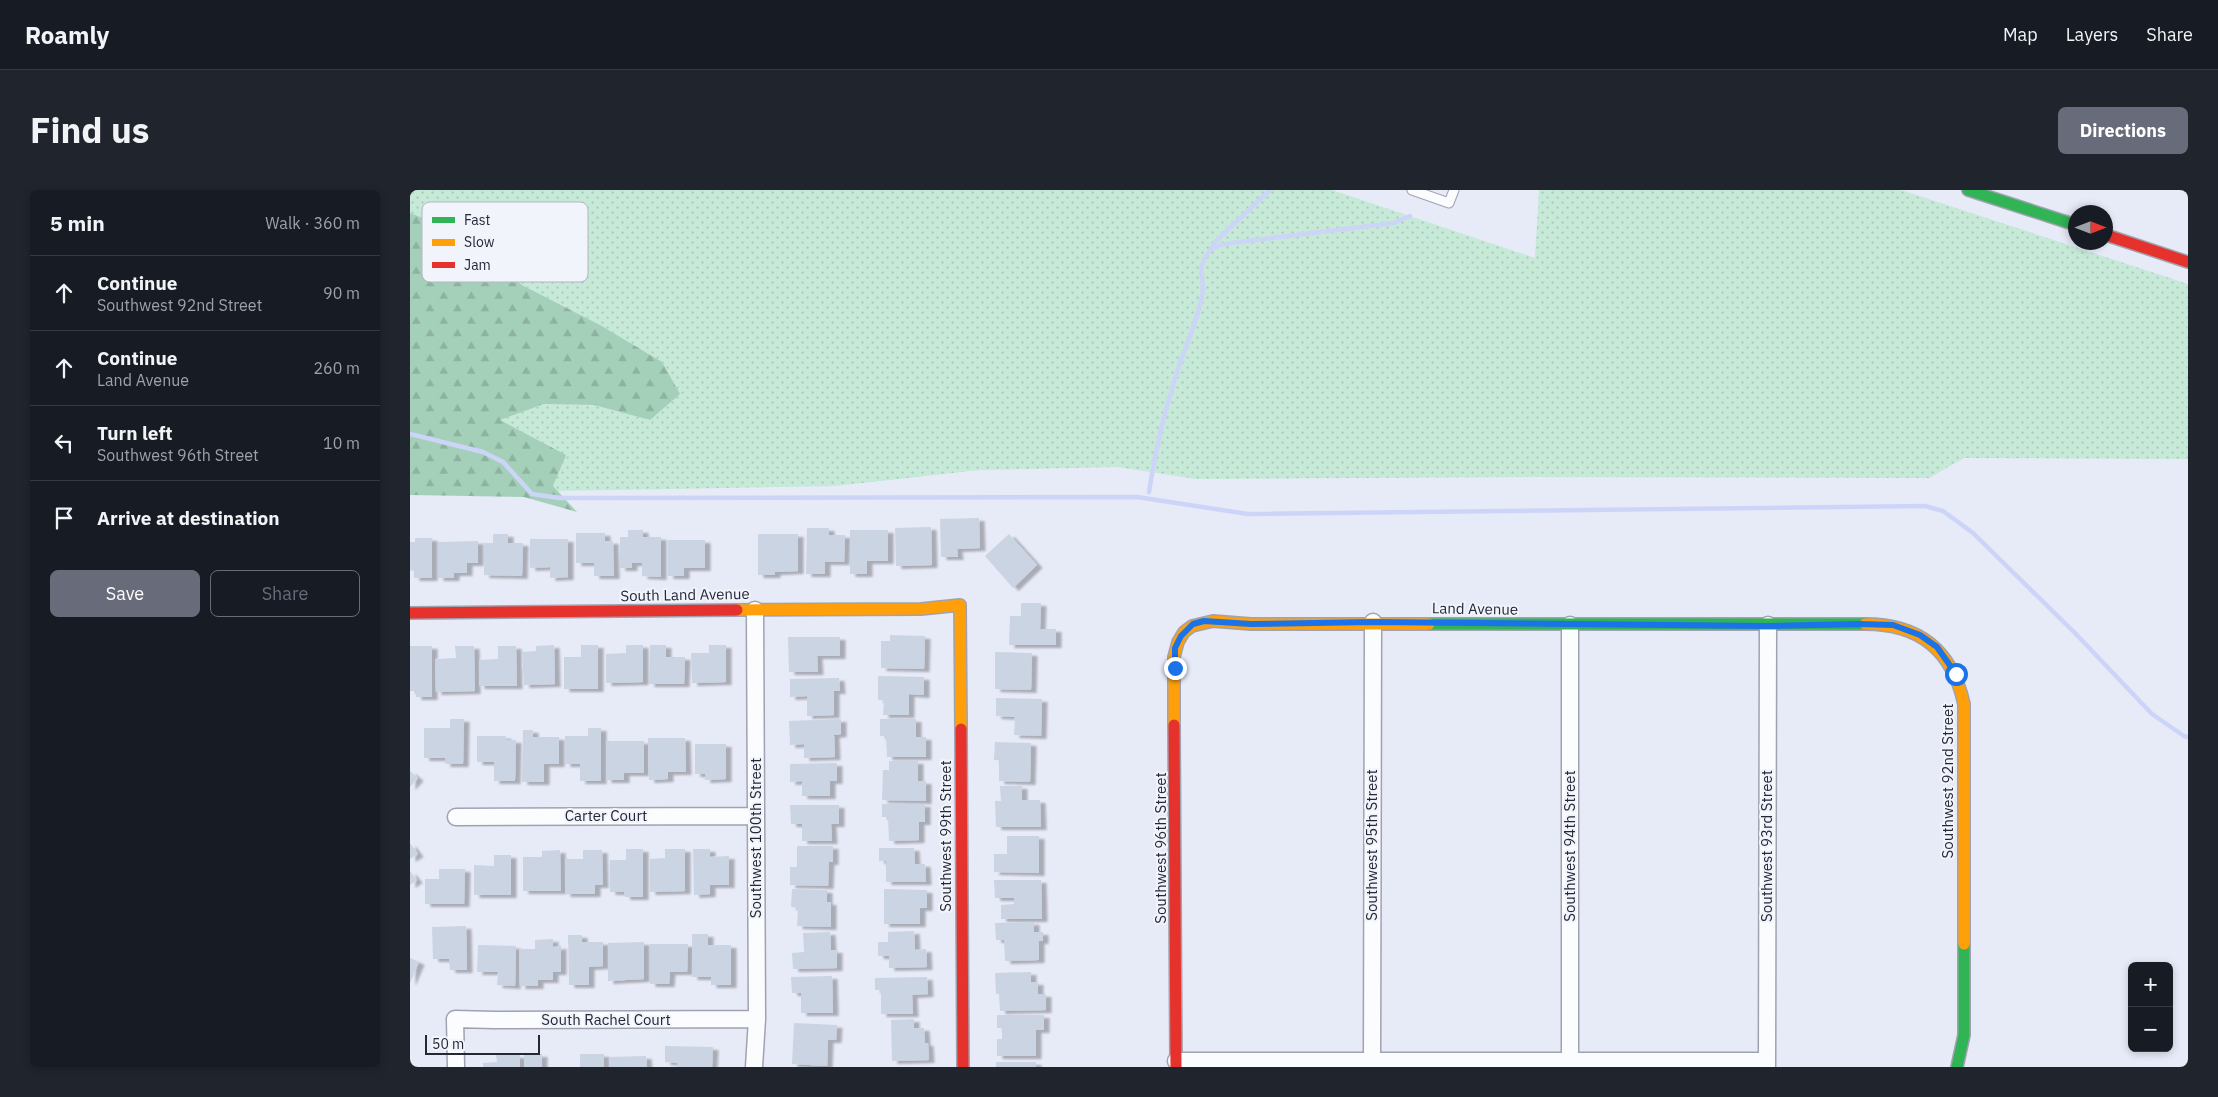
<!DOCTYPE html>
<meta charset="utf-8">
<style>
:root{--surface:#171b24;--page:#20242c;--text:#f1f3f6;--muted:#9ea1a6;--line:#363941;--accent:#686b7a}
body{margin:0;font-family:"IBM Plex Sans",sans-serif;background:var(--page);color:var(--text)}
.controls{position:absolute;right:15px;bottom:15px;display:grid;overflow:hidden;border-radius:8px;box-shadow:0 2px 8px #0003}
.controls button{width:45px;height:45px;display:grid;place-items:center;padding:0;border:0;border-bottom:1px solid var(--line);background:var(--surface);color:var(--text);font:25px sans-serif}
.compass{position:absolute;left:1658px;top:15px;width:45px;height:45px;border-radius:50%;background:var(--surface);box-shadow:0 2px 8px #0003;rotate:90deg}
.scale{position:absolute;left:15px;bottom:12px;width:115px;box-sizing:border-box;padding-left:5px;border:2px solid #242736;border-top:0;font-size:14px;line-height:18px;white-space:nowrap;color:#242736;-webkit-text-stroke:4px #f2f4fc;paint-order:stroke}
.stop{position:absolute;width:15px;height:15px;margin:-11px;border:4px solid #1a73e8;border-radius:50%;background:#fff}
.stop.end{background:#1a73e8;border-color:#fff;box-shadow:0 1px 5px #0008}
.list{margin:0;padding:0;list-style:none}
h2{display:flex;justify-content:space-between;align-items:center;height:65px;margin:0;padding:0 20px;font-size:21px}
h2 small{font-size:16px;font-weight:400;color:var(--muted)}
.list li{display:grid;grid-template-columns:32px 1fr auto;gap:15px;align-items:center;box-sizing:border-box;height:75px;padding:0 20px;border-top:1px solid var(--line)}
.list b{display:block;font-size:19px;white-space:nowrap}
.list p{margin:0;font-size:16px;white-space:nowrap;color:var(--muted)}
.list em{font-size:16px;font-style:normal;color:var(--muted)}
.actions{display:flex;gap:10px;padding:15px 20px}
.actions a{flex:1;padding:11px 0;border:1px solid var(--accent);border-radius:8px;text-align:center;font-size:18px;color:var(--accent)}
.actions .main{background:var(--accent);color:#fff}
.icon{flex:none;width:28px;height:28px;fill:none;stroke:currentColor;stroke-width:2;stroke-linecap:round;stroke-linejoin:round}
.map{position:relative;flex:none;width:1778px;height:877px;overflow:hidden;border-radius:8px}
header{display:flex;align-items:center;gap:30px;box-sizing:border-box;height:70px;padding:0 25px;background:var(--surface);border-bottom:1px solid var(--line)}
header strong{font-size:24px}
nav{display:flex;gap:28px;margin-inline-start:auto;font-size:18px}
.intro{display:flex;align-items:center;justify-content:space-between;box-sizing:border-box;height:120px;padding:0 30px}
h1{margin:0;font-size:35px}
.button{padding:12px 22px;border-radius:8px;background:var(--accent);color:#fff;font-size:18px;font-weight:700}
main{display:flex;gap:30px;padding:0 30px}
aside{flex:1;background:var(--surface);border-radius:8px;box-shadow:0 2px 8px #0003}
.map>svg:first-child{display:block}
.grass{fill:url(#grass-dots)}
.forest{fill:url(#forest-firs)}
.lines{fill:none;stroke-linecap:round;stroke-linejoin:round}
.stream{stroke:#ccd5f8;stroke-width:4.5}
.building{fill:#cbd4e3;filter:url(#shadow)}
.lane-casing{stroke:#a0a2af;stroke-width:11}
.street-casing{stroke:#a0a2af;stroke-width:19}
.fast-casing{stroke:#a0a2af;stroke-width:14}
.slow-casing{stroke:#a0a2af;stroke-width:14}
.jam-casing{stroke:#a0a2af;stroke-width:14}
.lane{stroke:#fbfcfe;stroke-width:9}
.street{stroke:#fbfcfe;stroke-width:16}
.fast{stroke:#30b455;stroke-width:11}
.slow{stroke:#ff9f0a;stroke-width:11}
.jam{stroke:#e5322d;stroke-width:11}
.route{stroke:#1a73e8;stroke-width:6}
.labels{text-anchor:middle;stroke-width:4;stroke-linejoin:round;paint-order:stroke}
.street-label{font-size:15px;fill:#242736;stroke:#f2f4fc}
.key{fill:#f2f4fc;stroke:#b4b6c1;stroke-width:1}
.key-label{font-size:14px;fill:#242736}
</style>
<header>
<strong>Roamly</strong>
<nav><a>Map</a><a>Layers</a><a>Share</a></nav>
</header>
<div class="intro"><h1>Find us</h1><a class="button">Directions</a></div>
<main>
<aside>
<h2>5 min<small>Walk · 360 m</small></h2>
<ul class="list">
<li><svg class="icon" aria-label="ahead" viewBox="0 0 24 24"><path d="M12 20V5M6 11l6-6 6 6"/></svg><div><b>Continue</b><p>Southwest 92nd Street</p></div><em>90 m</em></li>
<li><svg class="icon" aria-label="ahead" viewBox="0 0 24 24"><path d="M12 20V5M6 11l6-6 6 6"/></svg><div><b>Continue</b><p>Land Avenue</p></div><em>260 m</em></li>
<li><svg class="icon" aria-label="left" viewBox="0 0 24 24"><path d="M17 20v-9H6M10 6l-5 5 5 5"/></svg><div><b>Turn left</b><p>Southwest 96th Street</p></div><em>10 m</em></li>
<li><svg class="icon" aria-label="arrive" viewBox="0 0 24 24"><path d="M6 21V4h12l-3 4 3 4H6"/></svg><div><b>Arrive at destination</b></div></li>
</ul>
<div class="actions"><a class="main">Save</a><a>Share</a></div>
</aside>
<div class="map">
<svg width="1778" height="877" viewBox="0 0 1778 877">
<defs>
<pattern id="grass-dots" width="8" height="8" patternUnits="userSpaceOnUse" patternTransform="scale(1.25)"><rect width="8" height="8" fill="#c6e9d8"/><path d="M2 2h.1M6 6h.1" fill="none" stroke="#aac8ba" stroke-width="1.8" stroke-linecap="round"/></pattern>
<pattern id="forest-firs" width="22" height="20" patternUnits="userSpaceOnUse" patternTransform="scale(1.25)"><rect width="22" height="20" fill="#a4d0ba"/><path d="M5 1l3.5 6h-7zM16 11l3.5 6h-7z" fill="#8db3a0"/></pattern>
<filter id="shadow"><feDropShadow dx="5.5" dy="3" stdDeviation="1" flood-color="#0004"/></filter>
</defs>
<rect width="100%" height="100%" fill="#e7eaf7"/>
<path class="grass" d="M 0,0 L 922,0 L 1125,68 L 1129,0 L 1491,0 L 1778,94 L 1778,269 L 1554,268 L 1519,288 L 1129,287 L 786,289 L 708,277 L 570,280 L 425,296 L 148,301 L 143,296 L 116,244 L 89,230 L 134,214 L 184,215 L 240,230 L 190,135 L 112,95 L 63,57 L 24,32 L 0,23 Z"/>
<path class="forest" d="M 0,23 L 24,32 L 63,57 L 112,95 L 190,135 L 252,172 L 270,204 L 240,230 L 184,215 L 134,214 L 90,230 L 156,265 L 143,296 L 167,322 L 114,307 L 0,305 Z"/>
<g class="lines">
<path class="stream" d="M 800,60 L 806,51 L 860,0
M 0,244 L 73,262 L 93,272 L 122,304 L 150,308 L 727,307 L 838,324 L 1515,316 L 1533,321 L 1563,343 L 1665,443 L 1742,524 L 1774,546 L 1778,547
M 739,302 C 745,261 755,219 768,179 C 776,155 787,131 792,106 C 796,89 785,80 798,63 C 805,53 826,53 837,51 L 984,33 L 1000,26"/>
</g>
<path class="building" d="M 569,328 L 570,358 L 547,359 L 548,367 L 531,367 L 530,329 Z
M 521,337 L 522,375 L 486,376 L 485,338 Z
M 397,338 L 419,338 L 419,345 L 435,345 L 434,372 L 415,372 L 415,384 L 396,384 Z
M 218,340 L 233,340 L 233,347 L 251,347 L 251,387 L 232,386 L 232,373 L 222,373 L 222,378 L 210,378 L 210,347 L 218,347 Z
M 440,340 L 478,340 L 478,371 L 457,371 L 457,384 L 440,384 Z
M 166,343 L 195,343 L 195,351 L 203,351 L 204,386 L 184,386 L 184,373 L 166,373 Z
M 83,344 L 98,344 L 98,353 L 113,353 L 112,386 L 74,385 L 74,353 L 83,353 Z
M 348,344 L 388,344 L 388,381 L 365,382 L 365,385 L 348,385 Z
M 599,344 L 627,375 L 603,398 L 575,366 Z
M 5,348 L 22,348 L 22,388 L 4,388 L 4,381 L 0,380 L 0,352 L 5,352 Z
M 120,349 L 158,349 L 158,387 L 140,388 L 140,377 L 120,378 Z
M 258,350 L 295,350 L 295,378 L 274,378 L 274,386 L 258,386 Z
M 68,351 L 68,373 L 57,373 L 57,383 L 44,383 L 44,388 L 28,388 L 28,352 Z
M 611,413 L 631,413 L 630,439 L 646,439 L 646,455 L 599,455 L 600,426 L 611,426 Z
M 480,445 L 515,446 L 514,479 L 471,478 L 471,451 L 480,451 Z
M 378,447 L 430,447 L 430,466 L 407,466 L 408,482 L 379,482 Z
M 144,455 L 145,494 L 114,495 L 112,462 L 126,461 L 126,456 Z
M 171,455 L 188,455 L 188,499 L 154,499 L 154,467 L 171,467 Z
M 216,455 L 233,455 L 233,492 L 196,493 L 196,464 L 216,463 Z
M 240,455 L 256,455 L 256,467 L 275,467 L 274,494 L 239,494 Z
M 299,455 L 316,455 L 316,492 L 282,493 L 281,463 L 299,463 Z
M 0,456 L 22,456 L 22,507 L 6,507 L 6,501 L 0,501 Z
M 45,456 L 64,456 L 65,501 L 26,502 L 25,469 L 46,468 Z
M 88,456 L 106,456 L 107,496 L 69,496 L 69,470 L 88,469 Z
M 585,462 L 622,463 L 621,500 L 585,499 Z
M 468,486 L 514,487 L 514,505 L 499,504 L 499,525 L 473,525 L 474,510 L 468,510 Z
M 429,488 L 430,501 L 424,501 L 424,525 L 397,526 L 397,506 L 380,507 L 380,489 Z
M 586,508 L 632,509 L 631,546 L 604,545 L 605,527 L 586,526 Z
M 40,529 L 54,529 L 53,574 L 35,574 L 35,568 L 14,568 L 14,538 L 40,538 Z
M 431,529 L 431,544 L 424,545 L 425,567 L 394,568 L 394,554 L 380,555 L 379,531 Z
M 470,529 L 506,529 L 506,547 L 516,547 L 516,567 L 477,567 L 476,546 L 470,546 Z
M 178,538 L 191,538 L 191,591 L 170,591 L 170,574 L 155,574 L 155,546 L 178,546 Z
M 113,540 L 123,540 L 123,547 L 149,547 L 149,574 L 134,574 L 134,592 L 112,592 Z
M 67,546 L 96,546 L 96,550 L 106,550 L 105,591 L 84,591 L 84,572 L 67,572 Z
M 238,548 L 275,548 L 276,582 L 258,582 L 258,589 L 239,590 Z
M 196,551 L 234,551 L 234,583 L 214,583 L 214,590 L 196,590 Z
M 585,552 L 621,553 L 620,592 L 589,591 L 589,570 L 584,570 Z
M 285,554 L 316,554 L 316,589 L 295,590 L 295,584 L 285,584 Z
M 479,571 L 508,571 L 508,591 L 516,591 L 516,611 L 472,610 L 473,580 L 479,580 Z
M 427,573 L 427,591 L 420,591 L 420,606 L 392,606 L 392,591 L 380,592 L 380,574 Z
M 0,581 L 8,588 L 0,597 Z
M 590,596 L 612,596 L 612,610 L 630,610 L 631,637 L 586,637 L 585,611 L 591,611 Z
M 472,614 L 515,614 L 515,632 L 509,632 L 509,650 L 479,651 L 478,627 L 472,627 Z
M 380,615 L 429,615 L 429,634 L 421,634 L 422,651 L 392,651 L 392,634 L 381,634 Z
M 597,646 L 629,646 L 629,683 L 584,682 L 584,664 L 597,664 Z
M 0,653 L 8,664 L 0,669 Z
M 387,656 L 423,656 L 423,672 L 419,672 L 418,696 L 380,695 L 380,677 L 387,677 Z
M 469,658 L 504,658 L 505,674 L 515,674 L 516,692 L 476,692 L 476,671 L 469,671 Z
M 216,659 L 233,659 L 233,707 L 215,707 L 214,702 L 200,702 L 200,670 L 216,670 Z
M 255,659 L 275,659 L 275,701 L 240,702 L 240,669 L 255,668 Z
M 283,659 L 300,659 L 300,667 L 319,666 L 319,695 L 300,695 L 300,704 L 284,705 Z
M 150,660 L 151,701 L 113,701 L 113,667 L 132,667 L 132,661 Z
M 173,660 L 192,660 L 193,695 L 185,695 L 185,704 L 155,704 L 155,669 L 173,669 Z
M 84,665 L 101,665 L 101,705 L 64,705 L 64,675 L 84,676 Z
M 29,679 L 55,679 L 54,714 L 15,714 L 15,689 L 29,689 Z
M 0,681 L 7,690 L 0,695 Z
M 584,690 L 631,690 L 632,729 L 591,729 L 591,715 L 604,714 L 604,708 L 585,708 Z
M 382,699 L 417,700 L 417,712 L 421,712 L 421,737 L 387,736 L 388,718 L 381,717 Z
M 474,699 L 517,700 L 517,718 L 510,718 L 510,734 L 474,734 Z
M 624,732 L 624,742 L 633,742 L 633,751 L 629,751 L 629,770 L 595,771 L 594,750 L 586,750 L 585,733 Z
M 56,736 L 57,780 L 40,780 L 39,769 L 23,769 L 22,737 Z
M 504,741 L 505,760 L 516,759 L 517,777 L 479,778 L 479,766 L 468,766 L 468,752 L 478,752 L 478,742 Z
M 420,742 L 421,760 L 427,760 L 427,778 L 383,779 L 382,763 L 394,762 L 393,743 Z
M 282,744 L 298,744 L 298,755 L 321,755 L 321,795 L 301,795 L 301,787 L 282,787 Z
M 158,745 L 172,745 L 172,752 L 193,752 L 193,776 L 179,777 L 179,795 L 159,795 Z
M 143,749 L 143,757 L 151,756 L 151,782 L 143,782 L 143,790 L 128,790 L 128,796 L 110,796 L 109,759 L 125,759 L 125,750 Z
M 234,752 L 234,789 L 198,791 L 198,753 Z
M 240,754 L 278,754 L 277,782 L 260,782 L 259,794 L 240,794 Z
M 68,755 L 106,756 L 105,796 L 87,795 L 88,782 L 67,782 Z
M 0,768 L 9,772 L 0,793 Z
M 621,782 L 621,792 L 628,792 L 628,804 L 636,804 L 636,820 L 590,821 L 589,804 L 586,804 L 585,783 Z
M 422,786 L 423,823 L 391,823 L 391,803 L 382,803 L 381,787 Z
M 517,787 L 518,804 L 502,805 L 503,824 L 471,824 L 471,800 L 465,800 L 465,788 Z
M 587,825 L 634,825 L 634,840 L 626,840 L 626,866 L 587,866 L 587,849 L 592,849 L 592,838 L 587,838 Z
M 504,829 L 504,838 L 514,838 L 515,853 L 518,853 L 519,870 L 482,871 L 481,830 Z
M 384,833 L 427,835 L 426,850 L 418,850 L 417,876 L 382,874 Z
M 255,856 L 303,857 L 302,877 L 267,877 L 267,873 L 255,872 Z
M 114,864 L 132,864 L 132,877 L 114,877 Z
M 170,864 L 194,864 L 194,877 L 170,877 Z
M 86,865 L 110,865 L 110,877 L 73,877 L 73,873 L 87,872 Z
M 236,866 L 237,877 L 199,877 L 199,867 Z
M 586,872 L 626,872 L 626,877 L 586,877 Z"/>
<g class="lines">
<g class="lane-casing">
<path id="lane" d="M 1002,0 L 1039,13 L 1044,0"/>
</g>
<g class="street-casing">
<path id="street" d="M 1160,435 L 1160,877
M 46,627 L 346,626
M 766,871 L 1357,871
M 46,877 L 45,829 L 84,830 L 347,829
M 344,877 L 347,829 L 345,420
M 962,877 L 963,432
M 1357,877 L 1358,435"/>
</g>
<g class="fast-casing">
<path id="fast" d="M 1558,0 L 1666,35
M 1019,434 L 1455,434
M 1547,877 L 1554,845 L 1554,754"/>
</g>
<g class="slow-casing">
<path id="slow" d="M 327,420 L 511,419 L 550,415 L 551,539
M 1455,434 C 1510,434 1542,460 1554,514 L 1554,754
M 764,535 L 764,467 L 768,452 L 774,442 L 782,436 L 803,431 L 841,434 L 1019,434"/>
</g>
<g class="jam-casing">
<path id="jam" d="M 1696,45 L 1778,72
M 0,423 L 327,420
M 764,535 L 766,877
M 551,539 L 553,877"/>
</g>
<use href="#lane" class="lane"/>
<use href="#street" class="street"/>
<use href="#fast" class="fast"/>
<use href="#slow" class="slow"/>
<use href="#jam" class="jam"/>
</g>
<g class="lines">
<path class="route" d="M 765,478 L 765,458 L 771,446 L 783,434 L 794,431 L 841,434 L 963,432 L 1358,436 L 1450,434 L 1483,435 L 1510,445 L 1527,457 L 1546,484"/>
</g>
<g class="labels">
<g class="street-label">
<text transform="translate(275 405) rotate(-1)" y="5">South Land Avenue</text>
<text transform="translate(1065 419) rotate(1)" y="5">Land Avenue</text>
<text transform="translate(1538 591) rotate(-90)" y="5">Southwest 92nd Street</text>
<text x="196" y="631">Carter Court</text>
<text transform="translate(536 646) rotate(-90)" y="5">Southwest 99th Street</text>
<text transform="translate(346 648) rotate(-90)" y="5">Southwest 100th Street</text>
<text transform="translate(962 655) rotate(-90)" y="5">Southwest 95th Street</text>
<text transform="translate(1160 656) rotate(-90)" y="5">Southwest 94th Street</text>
<text transform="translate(1357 656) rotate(-90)" y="5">Southwest 93rd Street</text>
<text transform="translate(751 658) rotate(-90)" y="5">Southwest 96th Street</text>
<text x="196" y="835">South Rachel Court</text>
</g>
</g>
<rect x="12" y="12" width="166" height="80" rx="8" class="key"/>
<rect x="22" y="27" width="23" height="6" fill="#30b455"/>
<rect x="22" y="49" width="23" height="7" fill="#ff9f0a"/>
<rect x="22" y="72" width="23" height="6" fill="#e5322d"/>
<g class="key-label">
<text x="54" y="35">Fast</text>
<text x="54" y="57">Slow</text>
<text x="54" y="80">Jam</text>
</g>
</svg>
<div class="controls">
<button>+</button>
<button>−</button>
</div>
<svg class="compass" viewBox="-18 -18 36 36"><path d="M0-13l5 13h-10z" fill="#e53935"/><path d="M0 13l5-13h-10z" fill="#9ea1a6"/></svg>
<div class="scale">50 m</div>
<div class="stop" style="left:1546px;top:484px"></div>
<div class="stop end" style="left:765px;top:478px"></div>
</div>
</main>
